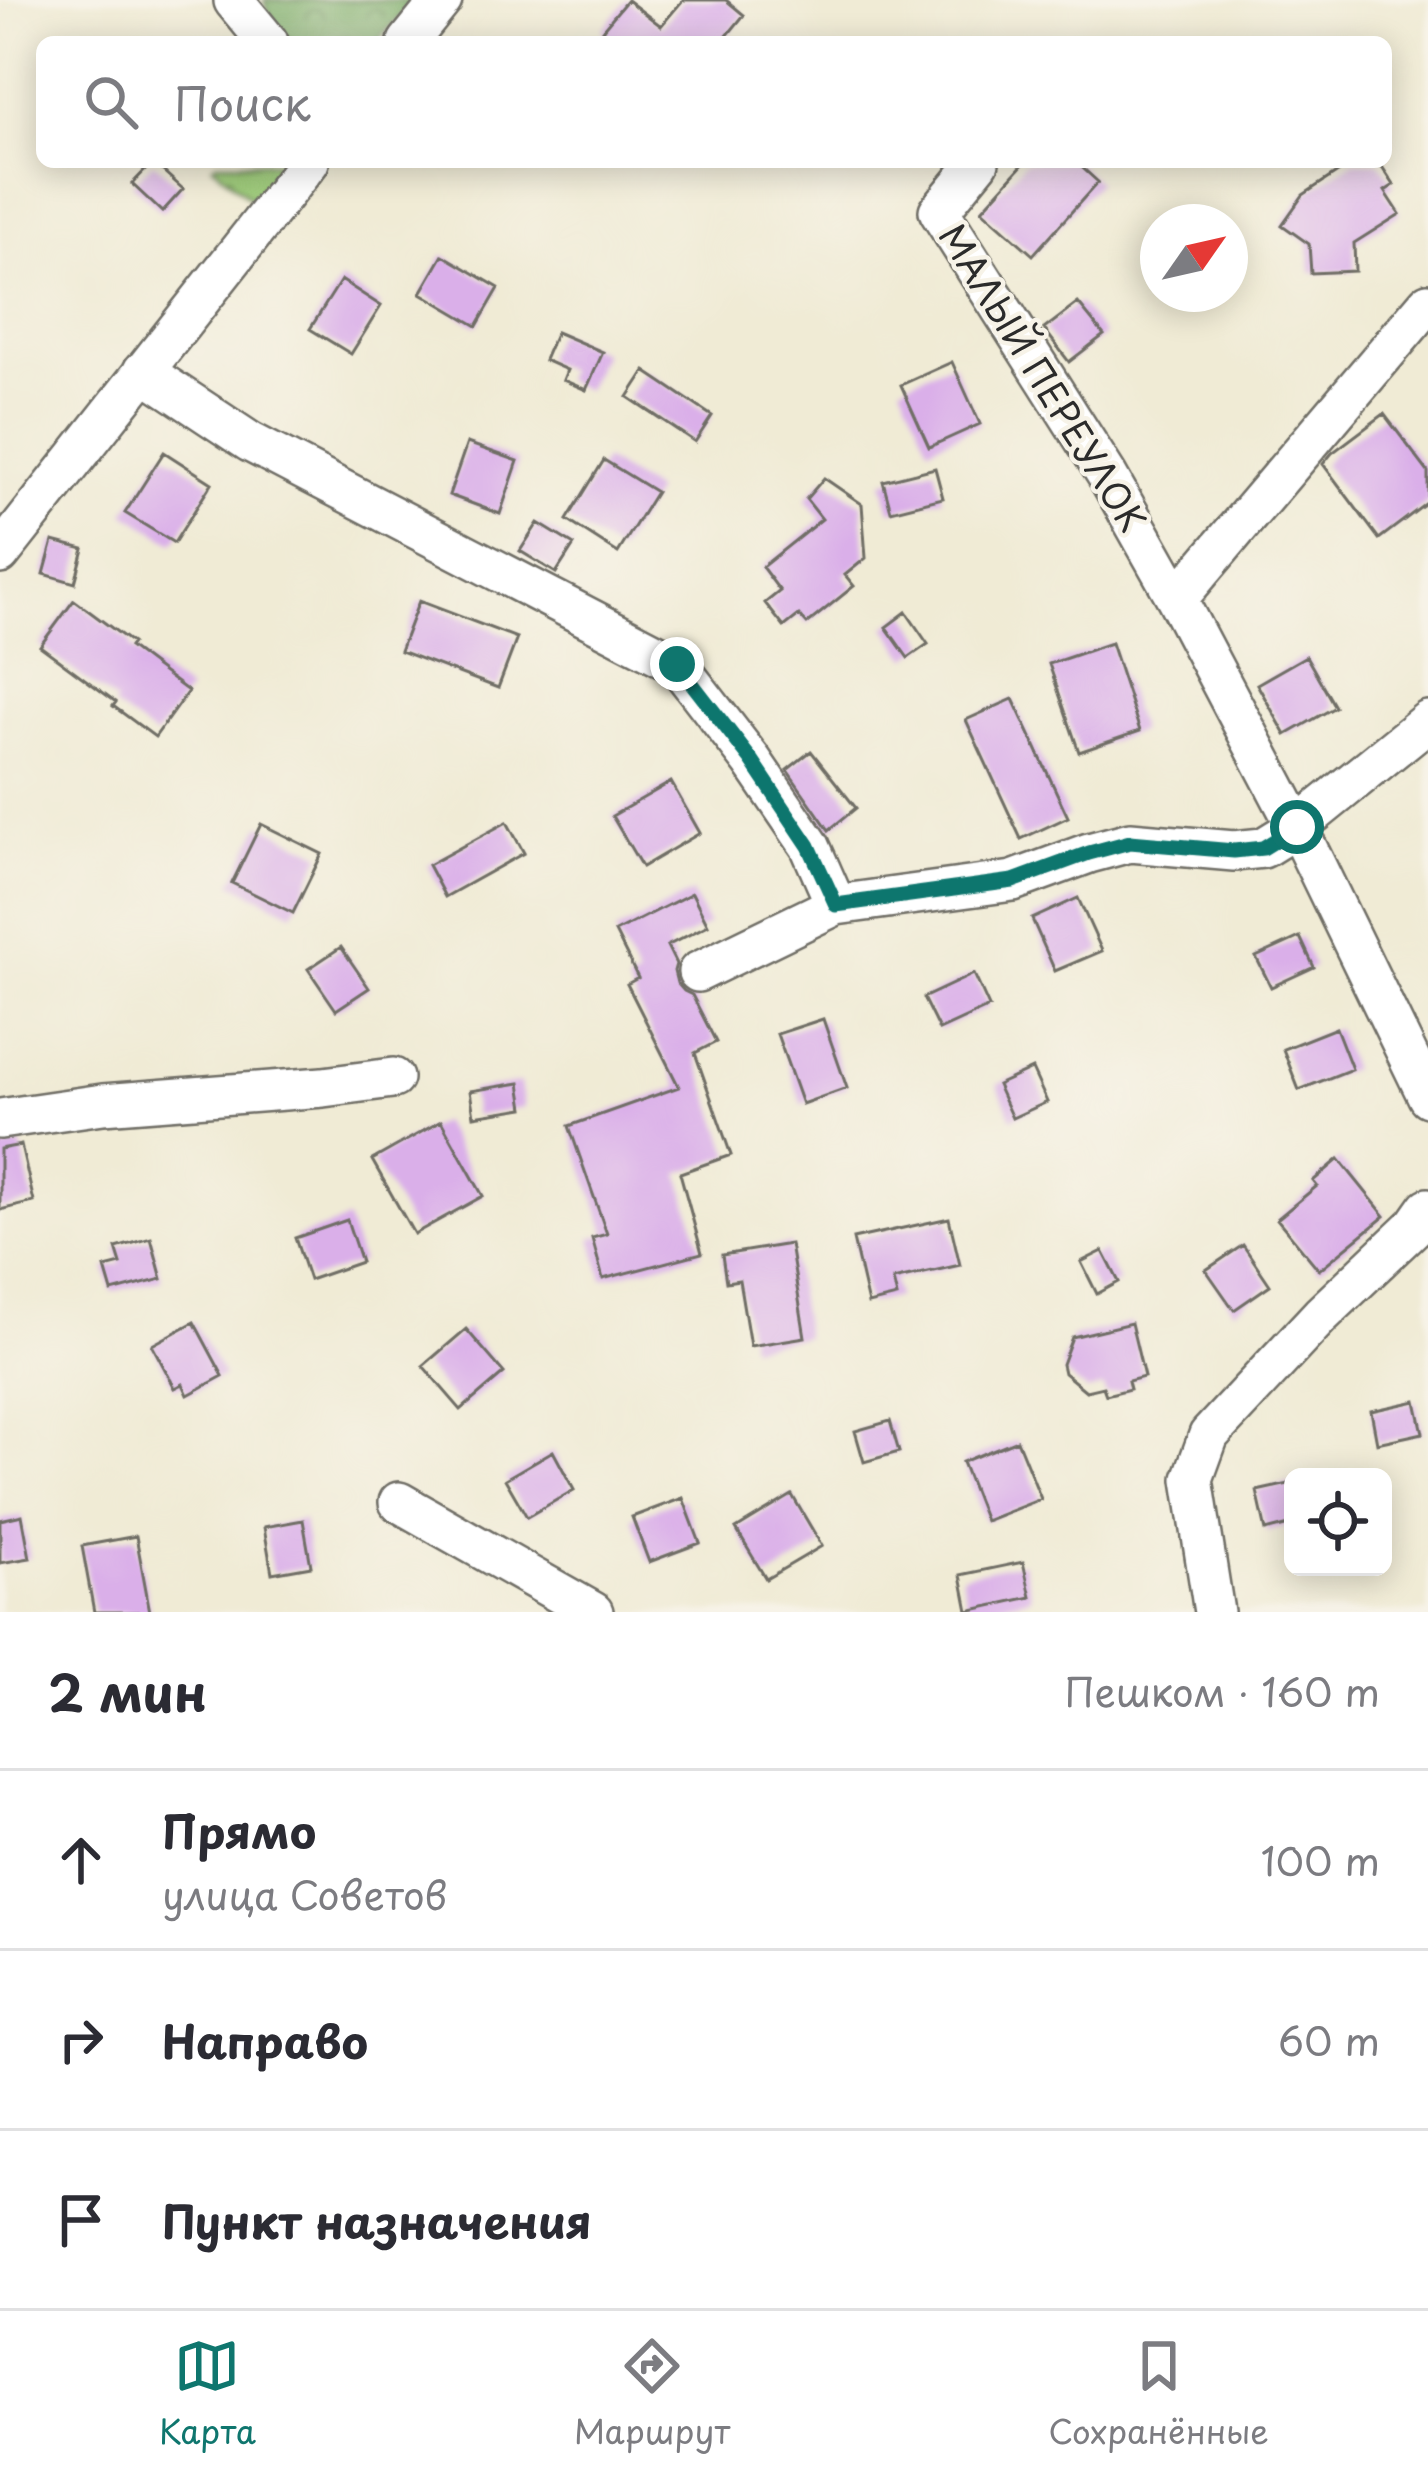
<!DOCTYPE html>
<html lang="ru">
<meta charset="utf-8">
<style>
:root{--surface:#fff;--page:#f7f7f7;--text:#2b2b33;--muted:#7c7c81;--line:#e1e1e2;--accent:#0f766e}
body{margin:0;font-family:"Playpen Sans",sans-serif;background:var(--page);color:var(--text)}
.controls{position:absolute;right:36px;bottom:36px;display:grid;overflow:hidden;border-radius:18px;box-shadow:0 6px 30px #0003}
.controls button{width:108px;height:108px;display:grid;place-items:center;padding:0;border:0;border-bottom:3px solid var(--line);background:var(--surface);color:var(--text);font:60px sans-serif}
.compass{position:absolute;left:1140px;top:204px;width:108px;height:108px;border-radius:50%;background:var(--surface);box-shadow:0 6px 30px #0003;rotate:56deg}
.stop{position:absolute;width:36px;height:36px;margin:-27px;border:9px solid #0f766e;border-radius:50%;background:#fff}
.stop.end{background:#0f766e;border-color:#fff;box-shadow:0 3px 12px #0008}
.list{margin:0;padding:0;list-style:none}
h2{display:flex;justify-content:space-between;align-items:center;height:156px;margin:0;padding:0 48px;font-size:51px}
h2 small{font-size:39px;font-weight:400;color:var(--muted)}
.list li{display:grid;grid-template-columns:78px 1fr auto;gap:36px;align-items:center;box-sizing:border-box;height:180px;padding:0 48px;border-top:3px solid var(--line)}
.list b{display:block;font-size:45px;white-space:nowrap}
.list p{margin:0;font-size:39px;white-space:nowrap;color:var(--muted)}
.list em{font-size:39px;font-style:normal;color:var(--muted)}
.icon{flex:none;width:66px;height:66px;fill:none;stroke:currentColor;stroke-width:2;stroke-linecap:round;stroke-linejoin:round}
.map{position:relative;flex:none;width:1428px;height:1612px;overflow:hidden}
.search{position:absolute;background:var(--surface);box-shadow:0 6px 30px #0003;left:36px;right:36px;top:36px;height:132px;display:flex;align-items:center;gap:30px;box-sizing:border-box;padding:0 42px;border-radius:18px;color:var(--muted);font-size:45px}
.sheet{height:696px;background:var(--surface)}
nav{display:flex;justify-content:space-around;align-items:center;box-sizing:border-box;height:168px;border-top:3px solid var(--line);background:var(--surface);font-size:33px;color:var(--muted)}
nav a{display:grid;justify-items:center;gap:6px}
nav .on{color:var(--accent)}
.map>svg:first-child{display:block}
.forest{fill:url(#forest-crowns);stroke:#536c49;stroke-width:3}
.cemetery{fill:url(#cemetery-stones);stroke:#627a50;stroke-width:3}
.building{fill:#daafe9}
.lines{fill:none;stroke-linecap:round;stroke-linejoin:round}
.minor-casing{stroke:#706e66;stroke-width:44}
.minor{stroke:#fff;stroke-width:39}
.route{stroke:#0f766e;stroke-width:15}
.labels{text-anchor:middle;stroke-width:9;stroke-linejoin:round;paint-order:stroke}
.street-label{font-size:36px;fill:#2b2b2b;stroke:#f7f3e8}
</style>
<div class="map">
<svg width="1428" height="1612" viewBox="0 0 1428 1612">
<defs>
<pattern id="forest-crowns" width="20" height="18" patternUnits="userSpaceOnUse" patternTransform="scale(3)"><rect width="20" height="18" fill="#7bac67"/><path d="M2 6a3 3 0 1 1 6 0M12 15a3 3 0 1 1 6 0" fill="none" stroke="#658c55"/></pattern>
<pattern id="cemetery-stones" width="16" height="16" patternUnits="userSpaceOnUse" patternTransform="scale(3)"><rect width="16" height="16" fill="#9ac876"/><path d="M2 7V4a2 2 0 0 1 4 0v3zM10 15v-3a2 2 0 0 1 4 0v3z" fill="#7ea361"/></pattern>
</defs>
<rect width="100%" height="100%" fill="#f7f3e8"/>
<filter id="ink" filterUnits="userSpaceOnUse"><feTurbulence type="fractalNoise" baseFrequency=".00833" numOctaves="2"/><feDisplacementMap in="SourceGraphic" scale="24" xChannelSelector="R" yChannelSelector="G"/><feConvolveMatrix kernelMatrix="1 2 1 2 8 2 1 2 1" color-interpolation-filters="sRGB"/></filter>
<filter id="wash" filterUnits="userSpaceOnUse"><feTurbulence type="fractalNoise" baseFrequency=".004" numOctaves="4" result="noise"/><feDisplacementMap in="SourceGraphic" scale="48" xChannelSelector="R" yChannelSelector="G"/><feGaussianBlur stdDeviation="2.7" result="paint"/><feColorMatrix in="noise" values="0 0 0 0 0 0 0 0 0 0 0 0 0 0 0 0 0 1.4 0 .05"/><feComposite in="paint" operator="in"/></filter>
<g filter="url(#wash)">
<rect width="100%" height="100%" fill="#f0ebd5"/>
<path class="forest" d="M 264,0 L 415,0 L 377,42 L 278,42 Z"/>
<path class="cemetery" d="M 216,162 L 299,162 L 259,207 L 213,165 Z"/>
<g id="blocks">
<path class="building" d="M 627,0 L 661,26 L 683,0 L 726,0 L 744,15 L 722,42 L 617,42 L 602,30 Z
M 153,162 L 183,189 L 162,212 L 132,184 Z
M 1025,162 L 1076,162 L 1098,182 L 1033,255 L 982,210 Z
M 1353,162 L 1379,162 L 1394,185 L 1385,191 L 1400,214 L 1354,243 L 1355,271 L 1311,273 L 1309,244 L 1282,225 L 1303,195 Z
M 443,255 L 499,288 L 477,326 L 421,293 Z
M 341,280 L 381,306 L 351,354 L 310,329 Z
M 1078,303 L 1104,335 L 1069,362 L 1044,329 Z
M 556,332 L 603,352 L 586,390 L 563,380 L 567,370 L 544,360 Z
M 952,362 L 980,424 L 929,447 L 901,385 Z
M 645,371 L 712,416 L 695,442 L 628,397 Z
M 1384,414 L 1428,472 L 1428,502 L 1379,539 L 1323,464 L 1332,453 Z
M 467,443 L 518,461 L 500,514 L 449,495 Z
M 164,452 L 212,483 L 174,543 L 125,513 Z
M 604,460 L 656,492 L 618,553 L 567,520 Z
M 935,468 L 943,498 L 891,511 L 883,481 Z
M 824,478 L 862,504 L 866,558 L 845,575 L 854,586 L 807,624 L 799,615 L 784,627 L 765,603 L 780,591 L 762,567 L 822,519 L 806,499 Z
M 538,523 L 574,545 L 556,573 L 520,551 Z
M 53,541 L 84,549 L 75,583 L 44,574 Z
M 74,600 L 132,643 L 129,647 L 188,691 L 155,737 L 113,706 L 116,702 L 40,646 Z
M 419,601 L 517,638 L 498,688 L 400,651 Z
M 906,612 L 928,644 L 908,658 L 886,627 Z
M 1111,643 L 1140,731 L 1079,752 L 1049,664 Z
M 1306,656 L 1335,707 L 1286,735 L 1257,684 Z
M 1013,699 L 1068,817 L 1021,839 L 966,720 Z
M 811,751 L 856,808 L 829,830 L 787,770 Z
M 671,782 L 700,833 L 642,867 L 612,816 Z
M 507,822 L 524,853 L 445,897 L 428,865 Z
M 261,824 L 322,854 L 293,913 L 232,883 Z
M 692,893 L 708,925 L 667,946 L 676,964 L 674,971 L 677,983 L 684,991 L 692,995 L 716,1042 L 695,1053 L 731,1155 L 680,1173 L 702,1253 L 603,1279 L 592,1238 L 607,1234 L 569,1126 L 679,1087 L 627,984 L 638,978 L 615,932 Z
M 1078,898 L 1102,951 L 1055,971 L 1032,919 Z
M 1300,937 L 1314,967 L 1271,987 L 1256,957 Z
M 341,947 L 369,988 L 336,1010 L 308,969 Z
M 974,974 L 989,1007 L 939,1030 L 923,998 Z
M 823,1019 L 847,1088 L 802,1104 L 777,1034 Z
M 1336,1028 L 1352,1069 L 1299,1090 L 1283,1049 Z
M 1032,1069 L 1047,1102 L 1012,1118 L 997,1085 Z
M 520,1083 L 524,1108 L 474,1116 L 470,1091 Z
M 441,1121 L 483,1196 L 414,1234 L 372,1160 Z
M 21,1145 L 34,1202 L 0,1210 L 0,1149 Z
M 1339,1159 L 1385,1216 L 1319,1270 L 1277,1219 L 1317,1186 L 1313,1181 Z
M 949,1218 L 960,1265 L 893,1280 L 897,1297 L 868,1304 L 853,1239 Z
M 347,1220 L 361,1262 L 309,1280 L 295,1238 Z
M 151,1238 L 162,1279 L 112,1292 L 105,1268 L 121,1264 L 116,1248 Z
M 790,1244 L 805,1337 L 750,1346 L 739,1280 L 726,1282 L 722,1255 Z
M 1243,1245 L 1270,1285 L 1234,1310 L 1206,1270 Z
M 1103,1251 L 1119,1282 L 1097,1294 L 1081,1262 Z
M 194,1322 L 223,1376 L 188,1395 L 183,1384 L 175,1388 L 152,1345 Z
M 1131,1323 L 1144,1377 L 1128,1381 L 1130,1389 L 1106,1395 L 1103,1387 L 1086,1391 L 1064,1373 L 1062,1364 L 1072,1337 Z
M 466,1329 L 504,1373 L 461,1410 L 423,1366 Z
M 1416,1401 L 1423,1433 L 1377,1443 L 1371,1411 Z
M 890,1421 L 899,1452 L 864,1462 L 855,1431 Z
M 1017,1440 L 1041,1499 L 985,1521 L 962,1462 Z
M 553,1451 L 574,1490 L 527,1517 L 505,1479 Z
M 1293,1483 L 1293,1524 L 1266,1531 L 1257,1491 Z
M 792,1495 L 822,1546 L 766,1579 L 736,1529 Z
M 683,1498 L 700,1543 L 649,1562 L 632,1517 Z
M 22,1515 L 30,1558 L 0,1563 L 0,1520 Z
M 303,1520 L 311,1566 L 272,1573 L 264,1527 Z
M 136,1536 L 150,1612 L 94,1612 L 82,1546 Z
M 1023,1562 L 1031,1597 L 968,1611 L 961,1575 Z"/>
</g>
</g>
<g filter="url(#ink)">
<use href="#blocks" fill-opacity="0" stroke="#706e66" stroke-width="3"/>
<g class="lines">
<g class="minor-casing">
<path id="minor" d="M 234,1 L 268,42
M 408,42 L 442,0
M 979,162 L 939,211 L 1107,475 L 1177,599
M 1428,303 L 1177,599 L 1297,827 L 1428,1097
M 143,371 L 250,442 L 677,664 L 752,761 L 810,846 L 836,905
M 0,554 L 309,162
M 698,972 L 836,905 L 1013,881 L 1089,853 L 1130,842 L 1234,851 L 1263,848 L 1297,827 L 1428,721
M 0,1119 L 103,1104 L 323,1087 L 393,1078
M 399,1502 L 593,1612
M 1214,1612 L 1193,1479 L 1209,1435 L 1321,1315 L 1416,1225 L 1428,1208"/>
</g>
<use href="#minor" class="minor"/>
</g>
</g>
<g class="lines" filter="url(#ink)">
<path class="route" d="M 677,664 L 752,761 L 809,846 L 836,905 L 1013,881 L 1089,853 L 1130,842 L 1234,851 L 1263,848 L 1297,827"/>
</g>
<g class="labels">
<g class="street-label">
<text transform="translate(1042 378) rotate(58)" y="13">МАЛЫЙ ПЕРЕУЛОК</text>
</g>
</g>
</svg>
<div class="controls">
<button><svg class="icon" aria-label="locate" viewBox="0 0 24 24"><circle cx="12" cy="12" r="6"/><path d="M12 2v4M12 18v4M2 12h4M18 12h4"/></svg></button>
</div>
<svg class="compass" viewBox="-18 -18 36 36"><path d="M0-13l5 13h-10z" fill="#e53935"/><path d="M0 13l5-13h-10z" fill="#7c7c81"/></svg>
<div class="stop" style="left:1297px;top:827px"></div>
<div class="stop end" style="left:677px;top:664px"></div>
<div class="search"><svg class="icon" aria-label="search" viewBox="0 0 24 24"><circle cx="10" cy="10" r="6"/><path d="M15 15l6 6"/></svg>Поиск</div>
</div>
<section class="sheet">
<h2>2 мин<small>Пешком · 160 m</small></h2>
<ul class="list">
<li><svg class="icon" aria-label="ahead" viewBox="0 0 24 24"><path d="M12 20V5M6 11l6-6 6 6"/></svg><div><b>Прямо</b><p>улица Советов</p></div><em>100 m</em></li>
<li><svg class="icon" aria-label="right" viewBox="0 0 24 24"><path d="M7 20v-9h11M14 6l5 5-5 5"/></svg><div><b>Направо</b></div><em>60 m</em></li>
<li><svg class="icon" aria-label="arrive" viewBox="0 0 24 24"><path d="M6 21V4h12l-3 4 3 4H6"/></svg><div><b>Пункт назначения</b></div></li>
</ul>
</section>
<nav>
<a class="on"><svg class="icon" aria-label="map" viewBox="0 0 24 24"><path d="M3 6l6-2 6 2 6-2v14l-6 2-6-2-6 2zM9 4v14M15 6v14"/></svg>Карта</a>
<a><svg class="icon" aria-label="directions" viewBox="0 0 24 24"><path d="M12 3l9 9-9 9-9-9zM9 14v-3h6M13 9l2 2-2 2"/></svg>Маршрут</a>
<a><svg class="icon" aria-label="saved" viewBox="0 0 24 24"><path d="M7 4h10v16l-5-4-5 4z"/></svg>Сохранённые</a>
</nav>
